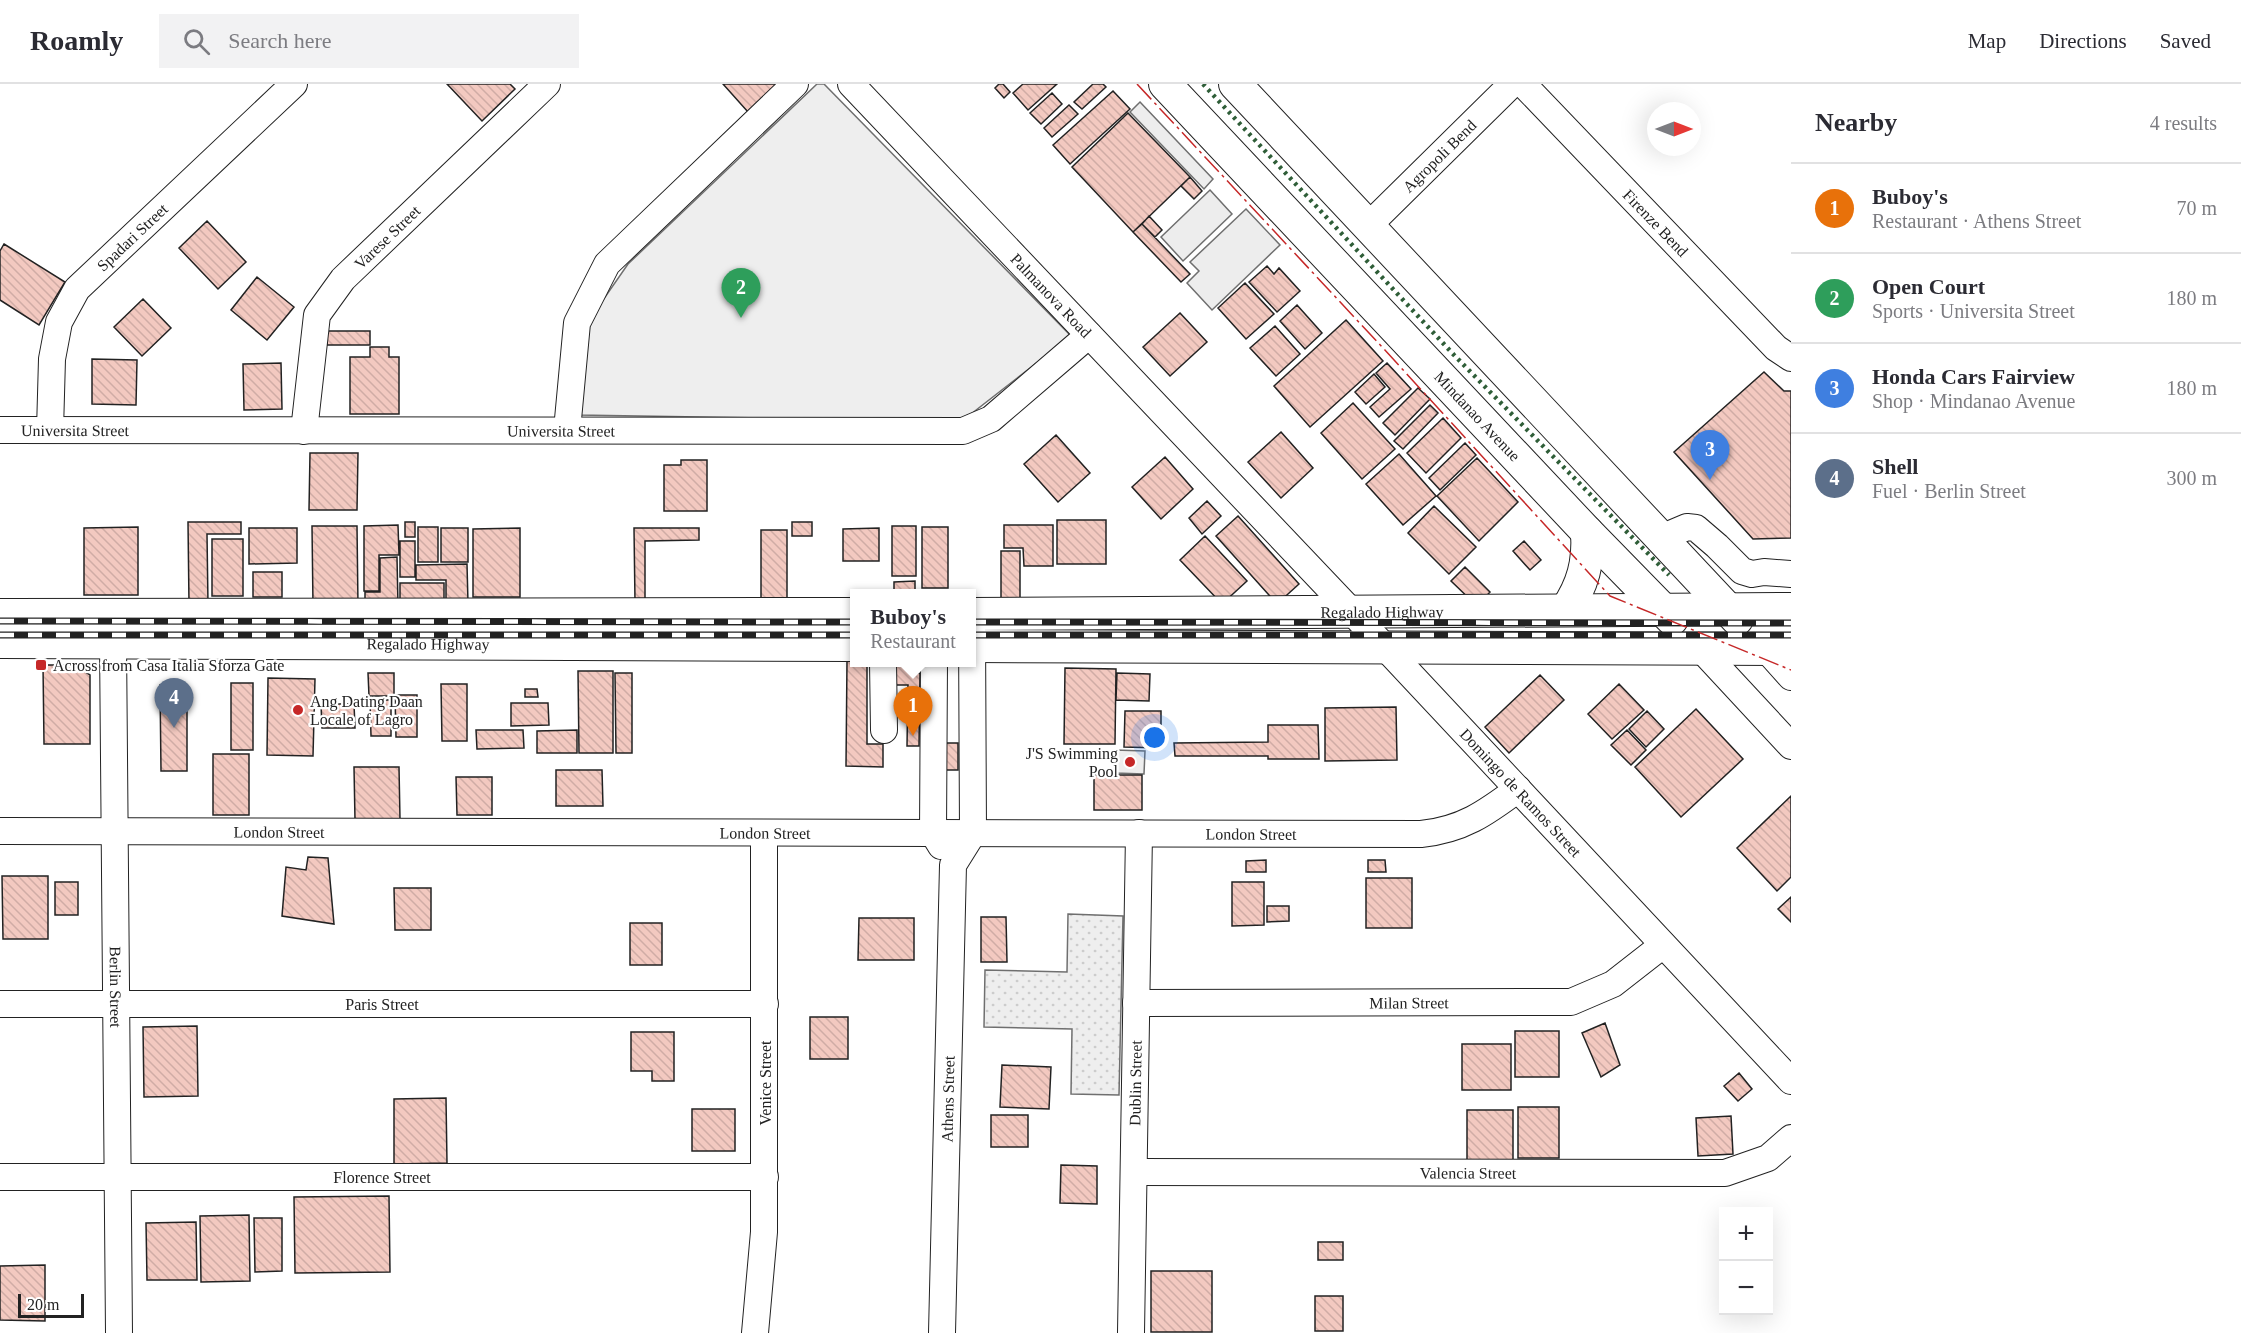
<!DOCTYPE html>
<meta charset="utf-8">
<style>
:root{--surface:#fff;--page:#f2f2f3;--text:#2b2b33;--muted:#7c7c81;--line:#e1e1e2;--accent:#c62828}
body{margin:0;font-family:"Times New Roman",serif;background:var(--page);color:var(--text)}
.controls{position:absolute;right:18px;bottom:18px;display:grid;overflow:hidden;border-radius:0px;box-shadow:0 6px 24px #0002}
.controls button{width:54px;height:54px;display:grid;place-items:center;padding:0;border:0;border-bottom:2px solid var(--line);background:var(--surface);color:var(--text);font:30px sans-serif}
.compass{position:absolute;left:1647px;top:18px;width:54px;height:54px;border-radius:50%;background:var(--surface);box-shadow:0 6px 24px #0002;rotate:90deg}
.scale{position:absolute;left:18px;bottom:15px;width:66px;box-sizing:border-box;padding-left:6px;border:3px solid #222;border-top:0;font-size:16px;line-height:21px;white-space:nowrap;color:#222;-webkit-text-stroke:4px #fff;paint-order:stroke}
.you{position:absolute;left:1155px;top:654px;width:21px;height:21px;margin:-15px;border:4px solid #fff;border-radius:50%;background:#1a73e8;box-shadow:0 0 0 9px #1a73e833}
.badge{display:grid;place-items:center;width:39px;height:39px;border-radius:50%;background:var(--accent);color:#fff;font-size:20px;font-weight:700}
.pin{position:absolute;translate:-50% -50px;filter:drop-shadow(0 2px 3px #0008)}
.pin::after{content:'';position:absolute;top:32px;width:21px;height:18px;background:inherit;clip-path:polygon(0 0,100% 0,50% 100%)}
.popup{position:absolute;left:850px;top:505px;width:126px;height:78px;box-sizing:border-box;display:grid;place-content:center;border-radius:0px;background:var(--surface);filter:drop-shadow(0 2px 4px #0005);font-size:20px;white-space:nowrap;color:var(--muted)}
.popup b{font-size:22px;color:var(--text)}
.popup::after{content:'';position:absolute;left:50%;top:100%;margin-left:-12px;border:12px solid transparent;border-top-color:var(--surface)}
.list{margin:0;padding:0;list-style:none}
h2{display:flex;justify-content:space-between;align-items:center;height:78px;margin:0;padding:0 24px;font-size:26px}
h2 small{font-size:20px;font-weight:400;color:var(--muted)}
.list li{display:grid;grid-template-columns:39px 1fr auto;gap:18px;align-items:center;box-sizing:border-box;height:90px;padding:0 24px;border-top:2px solid var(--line)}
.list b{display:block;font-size:22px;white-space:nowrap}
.list p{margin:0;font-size:20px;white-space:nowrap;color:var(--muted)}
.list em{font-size:20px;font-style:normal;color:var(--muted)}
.icon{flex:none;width:33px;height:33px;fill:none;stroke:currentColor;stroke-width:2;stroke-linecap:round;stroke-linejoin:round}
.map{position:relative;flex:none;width:1791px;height:1249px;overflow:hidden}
header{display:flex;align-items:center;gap:36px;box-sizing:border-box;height:84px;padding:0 30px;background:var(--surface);border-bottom:2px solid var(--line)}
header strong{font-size:28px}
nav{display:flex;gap:33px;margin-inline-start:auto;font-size:21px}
.search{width:420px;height:54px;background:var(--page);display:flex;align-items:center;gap:15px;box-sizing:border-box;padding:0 21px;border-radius:0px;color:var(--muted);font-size:22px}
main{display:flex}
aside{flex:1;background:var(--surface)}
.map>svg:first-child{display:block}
.green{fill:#eee;stroke:#6f6f6f;stroke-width:1.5}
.garden{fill:url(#garden-dots);stroke:#6f6f6f;stroke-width:1.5}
.parking{fill:#ededed;stroke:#6f6f6f;stroke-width:1.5}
.building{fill:url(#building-back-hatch);stroke:#222;stroke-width:1.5}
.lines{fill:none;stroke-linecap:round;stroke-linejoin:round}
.minor-casing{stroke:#222;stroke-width:28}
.major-casing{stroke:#222;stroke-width:34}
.minor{stroke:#fff;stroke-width:26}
.major{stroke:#fff;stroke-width:32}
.rail-casing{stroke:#222;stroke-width:7}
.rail{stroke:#fff;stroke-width:4.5;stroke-dasharray:14;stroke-linecap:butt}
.hedge{stroke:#2f5e38;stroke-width:4.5;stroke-dasharray:3 4.5;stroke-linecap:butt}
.power{stroke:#c62828;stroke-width:1.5;stroke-dasharray:21 4.5 3 4.5;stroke-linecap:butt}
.poi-dot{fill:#c62828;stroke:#fff;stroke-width:2}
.labels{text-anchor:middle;stroke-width:4.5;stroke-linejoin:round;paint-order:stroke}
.street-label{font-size:16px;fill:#222;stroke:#fff}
.poi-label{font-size:16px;fill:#222;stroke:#fff;text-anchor:start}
</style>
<header>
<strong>Roamly</strong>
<div class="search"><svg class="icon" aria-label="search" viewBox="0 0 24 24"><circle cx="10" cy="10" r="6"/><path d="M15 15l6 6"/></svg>Search here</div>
<nav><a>Map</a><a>Directions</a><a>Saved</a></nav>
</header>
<main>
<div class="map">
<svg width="1791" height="1249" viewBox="0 0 1791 1249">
<defs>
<pattern id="garden-dots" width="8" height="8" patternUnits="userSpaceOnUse" patternTransform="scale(1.5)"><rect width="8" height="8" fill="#eee"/><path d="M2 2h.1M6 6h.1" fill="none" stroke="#ccc" stroke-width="1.8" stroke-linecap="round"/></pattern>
<pattern id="building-back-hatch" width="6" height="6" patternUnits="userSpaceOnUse" patternTransform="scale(1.5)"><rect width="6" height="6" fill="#f3c9c0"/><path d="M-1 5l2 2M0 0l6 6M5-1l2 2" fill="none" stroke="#d0aca5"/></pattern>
</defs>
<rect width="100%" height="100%" fill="#fff"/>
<path class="green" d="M 817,0 L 824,0 L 1071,252 L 962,337 L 577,331 L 587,239 L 628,180 Z
M 1115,666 L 1145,667 L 1144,690 L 1115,689 Z"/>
<path class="garden" d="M 1068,830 L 1123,832 L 1119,1011 L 1071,1010 L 1072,945 L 984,943 L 985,886 L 1067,888 Z"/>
<path class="parking" d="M 1140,18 L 1213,95 L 1204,105 L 1130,28 Z
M 1210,106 L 1232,130 L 1183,177 L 1161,153 Z
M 1246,125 L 1280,161 L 1212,226 L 1187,199 L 1199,187 L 1190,178 Z"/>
<path class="building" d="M 447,0 L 510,0 L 515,5 L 482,37 Z
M 723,0 L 779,0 L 748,28 Z
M 999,0 L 1003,0 L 1010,8 L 1004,14 L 995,4 Z
M 1023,0 L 1057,0 L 1028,26 L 1013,9 Z
M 1093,0 L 1103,0 L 1106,3 L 1082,25 L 1074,18 Z
M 1113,7 L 1130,25 L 1070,80 L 1053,61 Z
M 1052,9 L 1062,20 L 1041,40 L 1030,29 Z
M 1069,21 L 1078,30 L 1052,53 L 1044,44 Z
M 1128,29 L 1190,93 L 1133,148 L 1072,83 Z
M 1190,93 L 1202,107 L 1194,115 L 1181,102 Z
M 1149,132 L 1162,146 L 1155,153 L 1142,140 Z
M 207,137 L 246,178 L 218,205 L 179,164 Z
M 1142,140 L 1190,190 L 1181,198 L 1133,148 Z
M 4,160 L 65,198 L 39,241 L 0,216 L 0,167 Z
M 1267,182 L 1274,190 L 1279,184 L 1300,207 L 1277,228 L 1249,198 Z
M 257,193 L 294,223 L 267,256 L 231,226 Z
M 1245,199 L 1274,230 L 1246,255 L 1218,224 Z
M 143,215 L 171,244 L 142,272 L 114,243 Z
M 1297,221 L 1322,249 L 1305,265 L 1280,237 Z
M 1180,229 L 1207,258 L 1170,292 L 1143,263 Z
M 1346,236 L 1383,277 L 1310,343 L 1274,302 Z
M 1275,242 L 1300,270 L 1276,292 L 1250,264 Z
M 327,247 L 370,247 L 370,261 L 327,261 Z
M 370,263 L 389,263 L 389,273 L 399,273 L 399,330 L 350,330 L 350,273 L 370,273 Z
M 92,275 L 137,276 L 136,321 L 92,320 Z
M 281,279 L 282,325 L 244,326 L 243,280 Z
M 1387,279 L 1411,305 L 1379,333 L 1370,323 L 1390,305 L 1376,289 Z
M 1764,288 L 1784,307 L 1791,307 L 1791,454 L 1753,455 L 1674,368 Z
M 1374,290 L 1385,303 L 1366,320 L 1355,308 Z
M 1418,304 L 1430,315 L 1395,351 L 1383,339 Z
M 1353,319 L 1395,365 L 1362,395 L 1321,349 Z
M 1430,321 L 1438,329 L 1403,365 L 1394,357 Z
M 1443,334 L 1461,354 L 1426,389 L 1407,369 Z
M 1281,348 L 1313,384 L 1281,414 L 1248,378 Z
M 1056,351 L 1090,389 L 1058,418 L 1024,380 Z
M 1465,359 L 1476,371 L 1440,406 L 1429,394 Z
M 310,369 L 358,369 L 357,426 L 309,426 Z
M 1399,370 L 1436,412 L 1403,441 L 1366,400 Z
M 1165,373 L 1193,405 L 1161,435 L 1132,403 Z
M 1477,374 L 1518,418 L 1479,457 L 1437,412 Z
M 681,376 L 707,376 L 707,427 L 664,427 L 664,381 L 681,381 Z
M 1207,417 L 1221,432 L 1202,450 L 1189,434 Z
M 1434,422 L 1476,463 L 1449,490 L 1408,449 Z
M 1238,432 L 1299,500 L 1277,520 L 1216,452 Z
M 1057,436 L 1106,436 L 1106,480 L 1057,480 Z
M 188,438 L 241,438 L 241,450 L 207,450 L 208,520 L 189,520 Z
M 405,438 L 415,438 L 415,453 L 405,453 Z
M 792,438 L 812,438 L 812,452 L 792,452 Z
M 398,441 L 399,471 L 379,471 L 379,507 L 364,507 L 364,442 Z
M 1004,441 L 1053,441 L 1053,482 L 1024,482 L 1023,464 L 1004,464 Z
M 312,442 L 357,442 L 358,522 L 313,522 Z
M 892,442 L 916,442 L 916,492 L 892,492 Z
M 138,443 L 138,511 L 84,511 L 84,444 Z
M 418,443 L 438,443 L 438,478 L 418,478 Z
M 922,443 L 948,443 L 948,504 L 922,504 Z
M 249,444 L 297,444 L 297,479 L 249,480 Z
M 441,444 L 468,444 L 468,478 L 441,478 Z
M 520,444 L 520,513 L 473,513 L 473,445 Z
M 634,444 L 699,444 L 699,456 L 645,457 L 645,518 L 635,518 Z
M 879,444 L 879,477 L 843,477 L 843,445 Z
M 761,446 L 787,446 L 787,514 L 761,515 Z
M 1205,452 L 1247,497 L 1222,520 L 1180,476 Z
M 212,455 L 243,455 L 243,512 L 212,512 Z
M 400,457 L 415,457 L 415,493 L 400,493 Z
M 1524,457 L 1541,476 L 1530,486 L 1513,467 Z
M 1001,467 L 1020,467 L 1020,522 L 1001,522 Z
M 397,473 L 398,522 L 365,522 L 365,508 L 380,508 L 380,474 Z
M 467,480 L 468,519 L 446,520 L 446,496 L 416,496 L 416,481 Z
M 1465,483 L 1490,508 L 1477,522 L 1451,497 Z
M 253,488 L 282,488 L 282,513 L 253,513 Z
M 915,497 L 915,510 L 894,510 L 894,498 Z
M 400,499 L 444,499 L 444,518 L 400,518 Z
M 847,577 L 867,578 L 867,660 L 883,660 L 883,683 L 846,682 Z
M 894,578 L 909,578 L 920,590 L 919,662 L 907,662 L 908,601 L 894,601 Z
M 43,581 L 87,581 L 87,589 L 90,591 L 90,660 L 44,660 Z
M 1065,584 L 1116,585 L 1115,660 L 1064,660 Z
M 578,587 L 613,587 L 613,669 L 579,669 Z
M 368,589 L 394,589 L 394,612 L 369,612 Z
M 615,589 L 632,589 L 632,669 L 616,669 Z
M 1117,589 L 1150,590 L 1149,617 L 1116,616 Z
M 1540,591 L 1564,616 L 1509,669 L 1485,643 Z
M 268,594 L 315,595 L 313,672 L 267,671 Z
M 231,599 L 253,599 L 253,666 L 231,666 Z
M 441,600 L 467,600 L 467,657 L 442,657 Z
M 1619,600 L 1644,626 L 1612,655 L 1588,630 Z
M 160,601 L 187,601 L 187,687 L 161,687 Z
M 525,605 L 537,605 L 538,613 L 525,613 Z
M 395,611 L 417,611 L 417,653 L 396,653 Z
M 370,616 L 391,616 L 391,652 L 371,652 Z
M 511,619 L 548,619 L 549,641 L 511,642 Z
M 321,620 L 354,620 L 355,644 L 322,644 Z
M 1396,623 L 1397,676 L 1325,677 L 1325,624 Z
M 1696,625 L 1743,675 L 1681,733 L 1635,683 Z
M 1125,627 L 1161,627 L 1161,664 L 1124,663 Z
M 1647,627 L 1664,645 L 1646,663 L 1629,645 Z
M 1268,641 L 1318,641 L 1319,675 L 1268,675 L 1268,672 L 1175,672 L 1174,659 L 1268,658 Z
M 476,646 L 523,646 L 524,664 L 477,665 Z
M 577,646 L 577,669 L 537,669 L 537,647 Z
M 1627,646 L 1646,666 L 1631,681 L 1611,661 Z
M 946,659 L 958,659 L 958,686 L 946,686 Z
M 213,670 L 249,670 L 249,731 L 213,731 Z
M 354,683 L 399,683 L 400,735 L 355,736 Z
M 556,686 L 602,686 L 603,722 L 556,722 Z
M 1094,691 L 1142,691 L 1142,726 L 1094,726 Z
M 456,693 L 492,693 L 492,731 L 457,731 Z
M 1791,712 L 1791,793 L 1777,807 L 1737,764 Z
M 308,773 L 328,774 L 334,840 L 282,832 L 286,783 L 306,786 Z
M 1266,776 L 1266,788 L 1246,788 L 1246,777 Z
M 1368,776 L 1385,776 L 1386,788 L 1368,788 Z
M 2,792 L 48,792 L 48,855 L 3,855 Z
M 1366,794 L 1412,794 L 1412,844 L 1366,844 Z
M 55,798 L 78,798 L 78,831 L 55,831 Z
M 1232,798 L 1264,798 L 1264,841 L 1232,842 Z
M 394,804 L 431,804 L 431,846 L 395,846 Z
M 1791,813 L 1791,838 L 1778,825 Z
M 1267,822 L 1289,822 L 1289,837 L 1267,838 Z
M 981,833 L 1006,833 L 1007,878 L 981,878 Z
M 859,834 L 914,834 L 914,876 L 858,876 Z
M 630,839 L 662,839 L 662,881 L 630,881 Z
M 810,933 L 848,933 L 848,975 L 810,975 Z
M 1605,939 L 1620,981 L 1601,993 L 1582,949 Z
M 197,942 L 198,1012 L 144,1013 L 143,943 Z
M 1515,947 L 1559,947 L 1559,993 L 1515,993 Z
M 631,948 L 674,948 L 674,997 L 652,997 L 652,987 L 631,987 Z
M 1462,960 L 1511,960 L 1511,1006 L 1462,1006 Z
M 1002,981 L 1051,983 L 1049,1025 L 1000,1023 Z
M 1739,989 L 1752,1005 L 1738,1017 L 1724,1002 Z
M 446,1014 L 447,1079 L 394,1080 L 394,1015 Z
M 1518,1023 L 1559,1023 L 1559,1074 L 1518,1074 Z
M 692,1025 L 735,1025 L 735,1067 L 692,1067 Z
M 1467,1026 L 1513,1026 L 1513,1080 L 1467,1080 Z
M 991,1031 L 1028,1031 L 1028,1063 L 991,1063 Z
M 1731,1032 L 1733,1070 L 1698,1072 L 1696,1034 Z
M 1061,1081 L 1097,1082 L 1097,1120 L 1060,1119 Z
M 389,1112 L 390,1188 L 295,1189 L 294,1113 Z
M 249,1131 L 250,1197 L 201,1198 L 200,1132 Z
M 254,1134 L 282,1134 L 282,1187 L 255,1188 Z
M 196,1138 L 197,1196 L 147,1196 L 146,1139 Z
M 1318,1158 L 1343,1158 L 1343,1176 L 1318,1176 Z
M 45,1181 L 45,1237 L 0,1236 L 0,1182 Z
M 1151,1187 L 1212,1187 L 1212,1248 L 1151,1248 Z
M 1315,1212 L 1343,1212 L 1343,1247 L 1315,1247 Z"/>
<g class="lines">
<g class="minor-casing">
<g id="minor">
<path id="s1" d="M 851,0 L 1352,528 L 1791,997"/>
<path id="s2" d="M 1523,0 L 1776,264 L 1791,274"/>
<path id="s3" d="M 1368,142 L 1512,0"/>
<path id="s4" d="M 0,346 L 963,347 L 991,335 L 1089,251"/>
<path id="s5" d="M 50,346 L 52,275 L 59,238 L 77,205 L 294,0"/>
<path d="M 567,346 L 577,239 L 607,180 L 795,0"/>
<path id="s6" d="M 304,347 L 317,231 L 343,195 L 547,0"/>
<path d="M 1661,454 L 1687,443 L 1696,444 L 1717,462 L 1742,487 L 1752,490 L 1764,488 L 1791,490"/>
<path id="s7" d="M 113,558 L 119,1249"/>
<path d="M 1700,564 L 1791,662"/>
<path d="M 1765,564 L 1791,593"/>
<path d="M 883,578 L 884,646"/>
<path d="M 934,578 L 933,749 L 941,762"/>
<path id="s8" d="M 0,747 L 1421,750 C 1462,746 1486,729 1518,705"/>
<path id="s9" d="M 1136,919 L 1571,918 L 1613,900 L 1663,861"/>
<path id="s10" d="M 0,920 L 765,920"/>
<path id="s11" d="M 1135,1088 L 1725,1089 L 1768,1074 L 1791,1054"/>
<path id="s12" d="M 0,1093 L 765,1093"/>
<path d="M 755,1249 L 764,1148 L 764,749"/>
<path id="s13" d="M 942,1249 L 953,781 L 973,749 L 972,544"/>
<path id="s14" d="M 1131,1249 L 1139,749"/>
</g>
</g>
<g class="major-casing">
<g id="major">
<path id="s15" d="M 1165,0 L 1587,448 L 1672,535"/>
<path d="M 1235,0 L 1737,535"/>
<path d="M 1566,526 C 1583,501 1589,478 1587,448"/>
<path id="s16" d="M 972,530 L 1791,525"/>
<path d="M 0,531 L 854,530"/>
<path id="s17" d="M 0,558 L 854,561"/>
<path d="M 972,562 L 1791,565"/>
</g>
</g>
<use href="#minor" class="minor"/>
<use href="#major" class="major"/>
<g class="rail-casing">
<path id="rail" d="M 0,537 L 854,538
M 972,538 L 1791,539
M 0,551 L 854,551
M 972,551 L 1791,551"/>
</g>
<use href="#rail" class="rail"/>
<path class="hedge" d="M 1203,0 L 1454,271 L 1669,491"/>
<path class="power" d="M 1137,0 L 1383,264 L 1610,512 L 1791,586"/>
</g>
<g class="poi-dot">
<rect x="35" y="575" width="12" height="12" rx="3"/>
<circle cx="298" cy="626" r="6"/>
<circle cx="1130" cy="678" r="6"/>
</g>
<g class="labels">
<g class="street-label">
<text dy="6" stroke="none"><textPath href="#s3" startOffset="100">Agropoli Bend</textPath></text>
<text dy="6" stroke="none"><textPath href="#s2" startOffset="192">Firenze Bend</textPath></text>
<text dy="6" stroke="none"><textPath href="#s5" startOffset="222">Spadari Street</textPath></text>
<text dy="6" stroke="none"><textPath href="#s6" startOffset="222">Varese Street</textPath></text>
<text dy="6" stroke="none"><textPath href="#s1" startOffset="291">Palmanova Road</textPath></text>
<text dy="6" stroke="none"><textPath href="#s15" startOffset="456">Mindanao Avenue</textPath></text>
<text dy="6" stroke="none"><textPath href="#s4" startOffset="75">Universita Street</textPath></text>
<text dy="6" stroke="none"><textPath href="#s4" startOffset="561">Universita Street</textPath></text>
<text dy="6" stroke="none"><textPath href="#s16" startOffset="410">Regalado Highway</textPath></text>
<text dy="6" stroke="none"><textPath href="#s17" startOffset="428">Regalado Highway</textPath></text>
<text dy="6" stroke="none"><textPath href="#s1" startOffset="975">Domingo de Ramos Street</textPath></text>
<text dy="6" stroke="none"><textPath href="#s8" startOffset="279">London Street</textPath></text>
<text dy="6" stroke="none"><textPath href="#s8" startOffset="765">London Street</textPath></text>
<text dy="6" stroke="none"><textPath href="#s8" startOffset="1251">London Street</textPath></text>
<text dy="6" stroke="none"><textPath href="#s7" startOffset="345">Berlin Street</textPath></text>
<text dy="6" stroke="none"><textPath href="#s9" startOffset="273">Milan Street</textPath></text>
<text dy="6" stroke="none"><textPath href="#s10" startOffset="382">Paris Street</textPath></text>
<text transform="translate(765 999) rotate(-90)" y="6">Venice Street</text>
<text dy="6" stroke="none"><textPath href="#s14" startOffset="250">Dublin Street</textPath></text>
<text dy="6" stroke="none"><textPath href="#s13" startOffset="234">Athens Street</textPath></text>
<text dy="6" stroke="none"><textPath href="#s11" startOffset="333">Valencia Street</textPath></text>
<text dy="6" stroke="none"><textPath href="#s12" startOffset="382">Florence Street</textPath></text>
</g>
<g class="poi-label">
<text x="53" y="587">Across from Casa Italia Sforza Gate</text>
<text x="310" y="623">Ang Dating Daan<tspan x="310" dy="18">Locale of Lagro</tspan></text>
<text x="1118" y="675" text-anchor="end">J'S Swimming<tspan x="1118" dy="18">Pool</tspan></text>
</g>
</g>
</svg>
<div class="controls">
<button>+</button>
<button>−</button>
</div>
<svg class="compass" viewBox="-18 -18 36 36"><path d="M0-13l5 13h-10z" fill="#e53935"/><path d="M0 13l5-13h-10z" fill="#7c7c81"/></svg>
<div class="scale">20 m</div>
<div class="you"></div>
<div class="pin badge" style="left:913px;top:652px;background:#e8710a">1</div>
<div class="popup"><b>Buboy's</b>Restaurant</div>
<div class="pin badge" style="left:741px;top:234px;background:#2e9e5b">2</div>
<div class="pin badge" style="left:1710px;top:396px;background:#3f7fe0">3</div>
<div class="pin badge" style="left:174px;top:644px;background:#5c6f8a">4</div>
</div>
<aside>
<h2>Nearby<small>4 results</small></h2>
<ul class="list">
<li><span class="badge" style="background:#e8710a">1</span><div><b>Buboy's</b><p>Restaurant · Athens Street</p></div><em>70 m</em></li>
<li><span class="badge" style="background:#2e9e5b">2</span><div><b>Open Court</b><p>Sports · Universita Street</p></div><em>180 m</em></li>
<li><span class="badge" style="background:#3f7fe0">3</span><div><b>Honda Cars Fairview</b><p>Shop · Mindanao Avenue</p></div><em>180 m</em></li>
<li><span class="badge" style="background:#5c6f8a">4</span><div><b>Shell</b><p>Fuel · Berlin Street</p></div><em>300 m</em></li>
</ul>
</aside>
</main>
